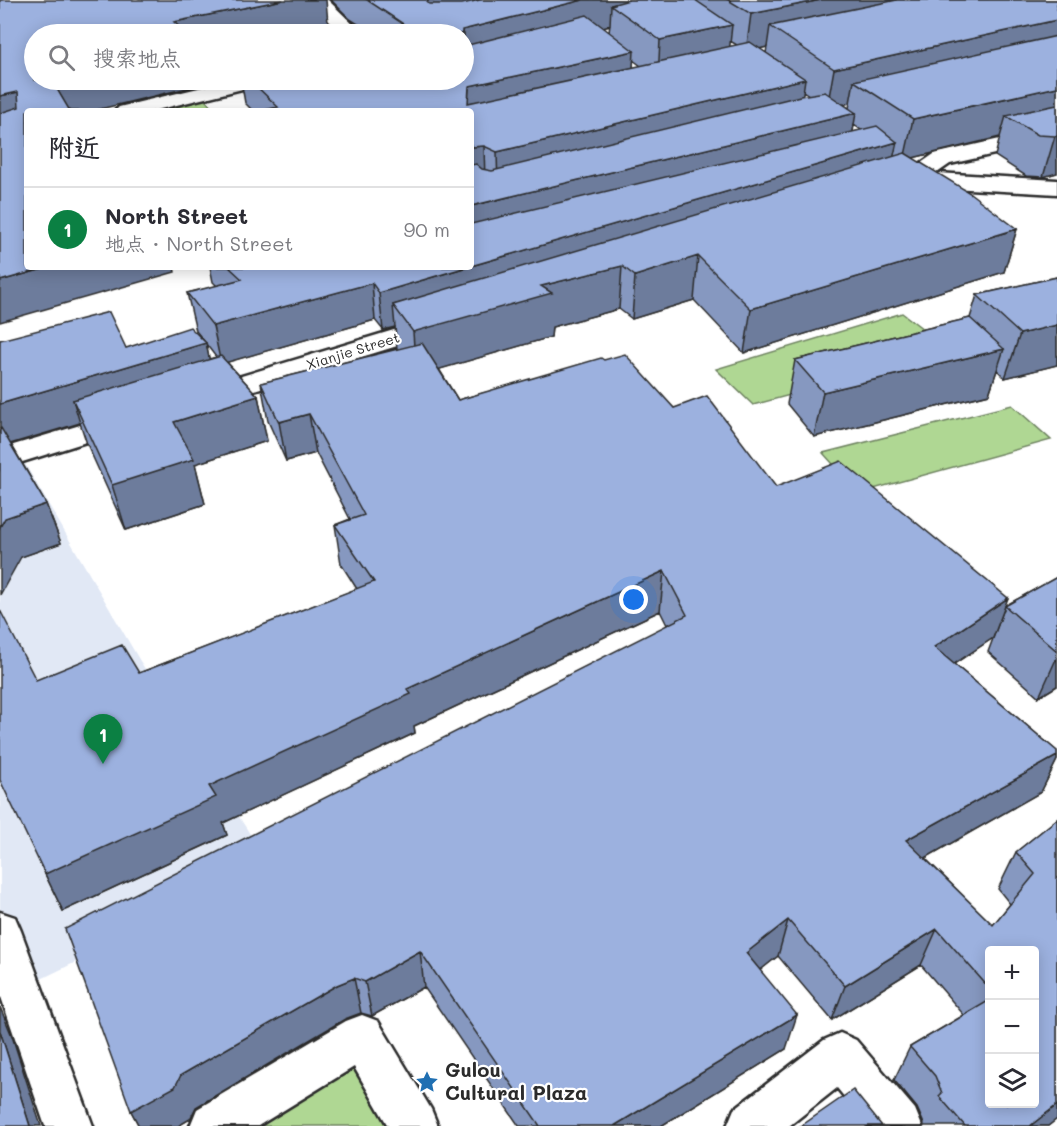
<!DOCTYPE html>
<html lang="zh">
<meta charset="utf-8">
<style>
:root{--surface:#fff;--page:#f7f7f7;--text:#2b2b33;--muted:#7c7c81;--line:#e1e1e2;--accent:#0b8043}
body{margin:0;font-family:Mali,"LXGW WenKai TC",sans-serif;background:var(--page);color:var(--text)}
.controls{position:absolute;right:18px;bottom:18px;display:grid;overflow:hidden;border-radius:6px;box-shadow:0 3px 15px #0003}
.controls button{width:54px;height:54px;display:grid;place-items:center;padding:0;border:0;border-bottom:2px solid var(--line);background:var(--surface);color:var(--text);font:30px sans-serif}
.you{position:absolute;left:634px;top:600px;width:21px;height:21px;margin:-15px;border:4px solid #fff;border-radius:50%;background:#1a73e8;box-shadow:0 0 0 9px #1a73e833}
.badge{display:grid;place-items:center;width:39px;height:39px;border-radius:50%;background:var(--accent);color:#fff;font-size:20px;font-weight:700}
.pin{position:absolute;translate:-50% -50px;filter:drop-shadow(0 2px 3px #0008)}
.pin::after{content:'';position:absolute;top:32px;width:21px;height:18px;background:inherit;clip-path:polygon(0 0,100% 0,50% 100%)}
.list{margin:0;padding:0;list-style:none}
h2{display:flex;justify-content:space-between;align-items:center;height:78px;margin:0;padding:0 24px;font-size:26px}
h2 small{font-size:20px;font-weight:400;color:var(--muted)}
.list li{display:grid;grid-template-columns:39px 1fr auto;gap:18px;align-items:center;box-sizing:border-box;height:84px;padding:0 24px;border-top:2px solid var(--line)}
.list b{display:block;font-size:22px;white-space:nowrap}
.list p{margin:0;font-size:20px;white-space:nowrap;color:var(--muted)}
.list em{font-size:20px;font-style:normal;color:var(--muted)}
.icon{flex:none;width:33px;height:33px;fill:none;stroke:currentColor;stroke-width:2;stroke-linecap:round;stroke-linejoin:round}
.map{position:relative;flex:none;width:1057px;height:1126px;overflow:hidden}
.search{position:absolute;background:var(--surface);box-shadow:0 3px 15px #0003;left:24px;top:24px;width:450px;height:66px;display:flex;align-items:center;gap:15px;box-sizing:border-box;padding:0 21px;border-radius:33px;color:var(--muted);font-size:22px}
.panel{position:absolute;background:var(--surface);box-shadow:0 3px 15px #0003;left:24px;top:108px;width:450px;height:162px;border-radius:6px}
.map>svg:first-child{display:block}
.built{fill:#e1e8f5}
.green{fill:#afd793;stroke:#6d815f;stroke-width:1.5}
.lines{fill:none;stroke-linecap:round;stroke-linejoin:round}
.minor-casing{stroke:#2b2b2b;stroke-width:5}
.minor{fill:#fff;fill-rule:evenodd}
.wall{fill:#8698c0;stroke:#2b2b2b;stroke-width:1.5;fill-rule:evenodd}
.shaded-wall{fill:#6d7c9c;stroke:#2b2b2b;stroke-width:1.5}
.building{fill:#9cb1df;stroke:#2b2b2b;stroke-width:1.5}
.labels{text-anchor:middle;stroke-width:4.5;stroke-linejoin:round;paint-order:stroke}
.far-street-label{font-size:14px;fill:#2b2b2b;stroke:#fff}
.near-poi-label{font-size:20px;font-weight:bold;fill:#2b2b2b;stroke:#fff;text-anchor:start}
</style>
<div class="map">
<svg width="1057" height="1126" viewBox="0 0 1057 1126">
<rect width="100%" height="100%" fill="#fff"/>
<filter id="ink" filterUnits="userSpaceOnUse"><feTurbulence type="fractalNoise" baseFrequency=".0167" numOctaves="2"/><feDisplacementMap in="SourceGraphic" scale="12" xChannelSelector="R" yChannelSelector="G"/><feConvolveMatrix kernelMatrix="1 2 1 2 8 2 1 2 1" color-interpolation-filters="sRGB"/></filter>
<g filter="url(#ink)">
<path class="built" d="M 0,421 L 140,661 L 271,867 L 0,999 Z"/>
<path class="green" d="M 199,93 L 215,111 L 126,111 Z
M 902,313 L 952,351 L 753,405 L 716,369 Z
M 1012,405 L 1051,440 L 859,493 L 823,453 Z
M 362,1037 L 414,1126 L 214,1126 Z"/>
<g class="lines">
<g class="minor-casing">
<path id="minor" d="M 308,0 L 328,0 L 363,34 L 342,34 Z
M 232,80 L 266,80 L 263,84 L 152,111 L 115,111 L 119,107 Z
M 1057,126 L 1057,140 L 950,164 L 937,173 L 1057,180 L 1057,194 L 916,186 L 905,189 L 897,187 L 893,182 L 903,172 L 911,170 L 934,154 Z
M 437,317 L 446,319 L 450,325 L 446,331 L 215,402 L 205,405 L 195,402 L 191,396 L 195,390 Z
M 127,411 L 137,414 L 142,420 L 137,426 L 0,469 L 0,449 Z
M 0,912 L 15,917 L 21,931 L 93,1126 L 45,1126 L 0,994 Z
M 362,1015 L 378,1021 L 431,1109 L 438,1126 L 388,1126 L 354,1067 L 258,1126 L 190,1126 L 197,1109 L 346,1021 Z
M 840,1033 L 856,1040 L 915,1109 L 922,1126 L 868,1126 L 837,1088 L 789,1126 L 727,1126 L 734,1109 L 824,1040 Z"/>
</g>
<use href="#minor" class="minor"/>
</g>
<path class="wall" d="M 331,0 L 1057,0 L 1057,173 L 1043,177 L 1026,176 L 995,156 L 1000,137 L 912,158 L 1017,229 L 1004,272 L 744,353 L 694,300 L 632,319 L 619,309 L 552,327 L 551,337 L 439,369 L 458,400 L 604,360 L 674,408 L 776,487 L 993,638 L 954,664 L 1057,751 L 1057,760 L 1041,792 L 925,858 L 993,925 L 1010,904 L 998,889 L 1016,852 L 1057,819 L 1057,1119 L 1048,1126 L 923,1126 L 924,1124 L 917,1108 L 894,1080 L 910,1047 L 964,1015 L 921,965 L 832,1020 L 778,956 L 760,970 L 786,1049 L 661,1126 L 519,1126 L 424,987 L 372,1016 L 361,1013 L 345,1019 L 196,1107 L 190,1119 L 178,1126 L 139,1126 L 131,1111 L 667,625 L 660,611 L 414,726 L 415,733 L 223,823 L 227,835 L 63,911 L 45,874 L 36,680 L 139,673 L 357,589 L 341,564 L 335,525 L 350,519 L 316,453 L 286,461 L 268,421 L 261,383 L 397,349 L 395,327 L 383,330 L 375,320 L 227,362 L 258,396 L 267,441 L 195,464 L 205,504 L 126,530 L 87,444 L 80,423 L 11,444 L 46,504 L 61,543 L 21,557 L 0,340 L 126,348 L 205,342 L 196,331 L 187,293 L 217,286 L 213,282 L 210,267 L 471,267 L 471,111 L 253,111 L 245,103 L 241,80 L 464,80 L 464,34 L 374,34 L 350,19 ZM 610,25 L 609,32 L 602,27 ZM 730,41 L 737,45 L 729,47 ZM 767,47 L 766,53 L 759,49 ZM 633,60 L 641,66 L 633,68 ZM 803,91 L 809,95 L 802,96 ZM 850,103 L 849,108 L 843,104 ZM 854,125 L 861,130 L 853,132 ZM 206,344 L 216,357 L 209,359 ZM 990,951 L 1035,1104 L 990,1104 Z
M 1057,277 L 1057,365 L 1005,378 L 997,370 L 989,394 L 814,437 L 787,404 L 795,360 L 970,318 L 977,295 Z
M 1057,577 L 1057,686 L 1039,697 L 988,652 L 1005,606 Z"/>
<path class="shaded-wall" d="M 283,0 L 326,0 L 328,23 L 275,34 L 177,34 L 174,22 Z
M 429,0 L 549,0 L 433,28 L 427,2 Z
M 583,0 L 645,0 L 611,5 L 610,25 L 464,63 L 464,34 L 462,34 L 462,30 Z
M 821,0 L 988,0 L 770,26 L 767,47 L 746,52 L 751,14 Z
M 1057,20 L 1057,56 L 854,81 L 850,103 L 827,108 L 834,69 Z
M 732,25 L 728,63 L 658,79 L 660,40 Z
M 634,51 L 632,84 L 468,103 L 469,86 Z
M 805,79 L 800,113 L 498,188 L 497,152 Z
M 73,80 L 208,80 L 208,83 L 92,111 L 61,111 L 54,84 Z
M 1057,87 L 1057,122 L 1006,116 L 1000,137 L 904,160 L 913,119 Z
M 18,92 L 27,122 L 0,133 L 0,96 Z
M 856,113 L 850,148 L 471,243 L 471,206 Z
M 1055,136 L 1057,136 L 1057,173 L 1043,177 Z
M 897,142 L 889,177 L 393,305 L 395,327 L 383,330 L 379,293 L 467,267 L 471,267 L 471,266 Z
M 484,146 L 485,181 L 471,183 L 471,147 Z
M 1017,229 L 1004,272 L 744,353 L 751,309 Z
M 698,256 L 694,300 L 632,319 L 635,276 Z
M 622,266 L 619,309 L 552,327 L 551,337 L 416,376 L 413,332 L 541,286 Z
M 50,267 L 174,267 L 175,272 L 0,322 L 0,281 Z
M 372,283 L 375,320 L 221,364 L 213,326 Z
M 1057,325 L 1057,365 L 1005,378 L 1020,334 Z
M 206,343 L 214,382 L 73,400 L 80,423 L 0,447 L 0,404 Z
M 1004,349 L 989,394 L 814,437 L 823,392 Z
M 258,396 L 267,441 L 195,464 L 205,504 L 126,530 L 112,485 L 174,422 Z
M 309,414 L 316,453 L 286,461 L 279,422 Z
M 46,504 L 61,543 L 21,557 L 0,595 L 0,527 L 5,518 Z
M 664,571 L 660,611 L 414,726 L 415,733 L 223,823 L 227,835 L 63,911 L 45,874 L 209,786 L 407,689 Z
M 1008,598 L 993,638 L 921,686 L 934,647 Z
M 1057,657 L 1057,686 L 1039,697 Z
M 1057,756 L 1057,760 L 1041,792 L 892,877 L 906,840 Z
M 788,920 L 778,956 L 738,988 L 746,953 Z
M 937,929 L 921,965 L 832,1020 L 845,986 Z
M 420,951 L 424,987 L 372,1016 L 365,982 Z
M 354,978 L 361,1013 L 345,1019 L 196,1107 L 190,1119 L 178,1126 L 139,1126 L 131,1111 L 181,1075 L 337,985 Z
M 0,1007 L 12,1036 L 41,1126 L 30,1126 L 0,1031 Z
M 797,1015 L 786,1049 L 661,1126 L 614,1126 Z
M 1057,1105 L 1057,1119 L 1048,1126 L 1030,1126 Z"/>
<path class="building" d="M 0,0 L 283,0 L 174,22 L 187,34 L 34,34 L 34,80 L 73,80 L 54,84 L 70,111 L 27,111 L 27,267 L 50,267 L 0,281 L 0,113 L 19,107 L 18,92 L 0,96 Z
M 367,0 L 429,0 L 427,2 L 429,4 L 462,4 L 480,0 L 583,0 L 462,30 L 462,34 L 386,34 L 411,29 Z
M 629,0 L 695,0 L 732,25 L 660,40 L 611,5 Z
M 728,0 L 821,0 L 751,14 Z
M 897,0 L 1057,0 L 1057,20 L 834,69 L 770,26 Z
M 587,15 L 634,51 L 469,86 L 468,103 L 750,42 L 805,79 L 497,152 L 484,146 L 471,147 L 471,111 L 260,111 L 278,107 L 250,80 L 464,80 L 464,46 Z
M 1057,36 L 1057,87 L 913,119 L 854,81 Z
M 825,92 L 856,113 L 471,206 L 471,165 L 476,164 L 482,169 L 492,171 L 800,96 Z
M 1057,105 L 1057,136 L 1055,136 L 1038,135 L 1006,116 Z
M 877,126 L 897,142 L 471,266 L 471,224 Z
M 905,153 L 970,193 L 1017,229 L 751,309 L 698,256 L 635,276 L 622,266 L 541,286 L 552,293 L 413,332 L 393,305 Z
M 229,267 L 467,267 L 379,293 L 372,283 L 213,326 L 187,293 L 242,279 Z
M 1057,277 L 1057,325 L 1020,334 L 977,295 Z
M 109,312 L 126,348 L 190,327 L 206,343 L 0,404 L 0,340 Z
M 970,318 L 1004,349 L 823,392 L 795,360 Z
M 422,343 L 458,400 L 601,358 L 604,360 L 625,354 L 674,408 L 707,396 L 776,487 L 841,461 L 1008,598 L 934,647 L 1057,751 L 1057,756 L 906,840 L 993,925 L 1035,874 L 1016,852 L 1057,819 L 1057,1105 L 1030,1126 L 965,1126 L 939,1096 L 942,1093 L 935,1076 L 910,1047 L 990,1000 L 990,1104 L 1035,1104 L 1035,951 L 990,951 L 990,989 L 937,929 L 845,986 L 788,920 L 746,953 L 797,1015 L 614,1126 L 540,1126 L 420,951 L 365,982 L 354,978 L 337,985 L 181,1075 L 175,1087 L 131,1111 L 65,929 L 687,615 L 664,571 L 407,689 L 411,694 L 209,786 L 216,797 L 45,874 L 0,780 L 0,610 L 36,680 L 122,645 L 139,673 L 374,582 L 335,525 L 364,515 L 309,414 L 279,422 L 261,383 Z
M 221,356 L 258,396 L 174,422 L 194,459 L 112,485 L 73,400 Z
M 0,428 L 1,428 L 46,504 L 5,518 L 0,527 Z
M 1057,577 L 1057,651 L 1005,606 Z
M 0,1031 L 30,1126 L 0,1126 Z
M 853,1090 L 882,1126 L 801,1126 Z"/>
</g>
<defs>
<g id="sight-bare" transform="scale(1.8)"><path d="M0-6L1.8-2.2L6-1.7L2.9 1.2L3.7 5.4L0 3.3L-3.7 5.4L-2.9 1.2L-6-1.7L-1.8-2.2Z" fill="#1f6fb2" stroke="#fff" stroke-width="2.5" paint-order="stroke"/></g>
</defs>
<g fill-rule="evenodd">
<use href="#sight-bare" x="427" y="1082"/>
</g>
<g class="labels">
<g class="far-street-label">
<text transform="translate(353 351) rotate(-17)" y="5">Xianjie Street</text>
</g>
<g class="near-poi-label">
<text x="445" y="1077">Gulou<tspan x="445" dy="23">Cultural Plaza</tspan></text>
</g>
</g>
</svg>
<div class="controls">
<button>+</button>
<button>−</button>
<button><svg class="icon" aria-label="layers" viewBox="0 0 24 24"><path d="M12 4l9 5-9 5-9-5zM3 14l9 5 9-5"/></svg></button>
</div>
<div class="you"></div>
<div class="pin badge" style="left:103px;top:764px">1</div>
<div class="search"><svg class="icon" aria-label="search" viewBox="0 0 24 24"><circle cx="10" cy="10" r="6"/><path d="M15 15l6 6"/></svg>搜索地点</div>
<section class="panel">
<h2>附近<small></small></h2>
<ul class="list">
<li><span class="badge">1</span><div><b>North Street</b><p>地点 · North Street</p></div><em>90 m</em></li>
</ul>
</section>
</div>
